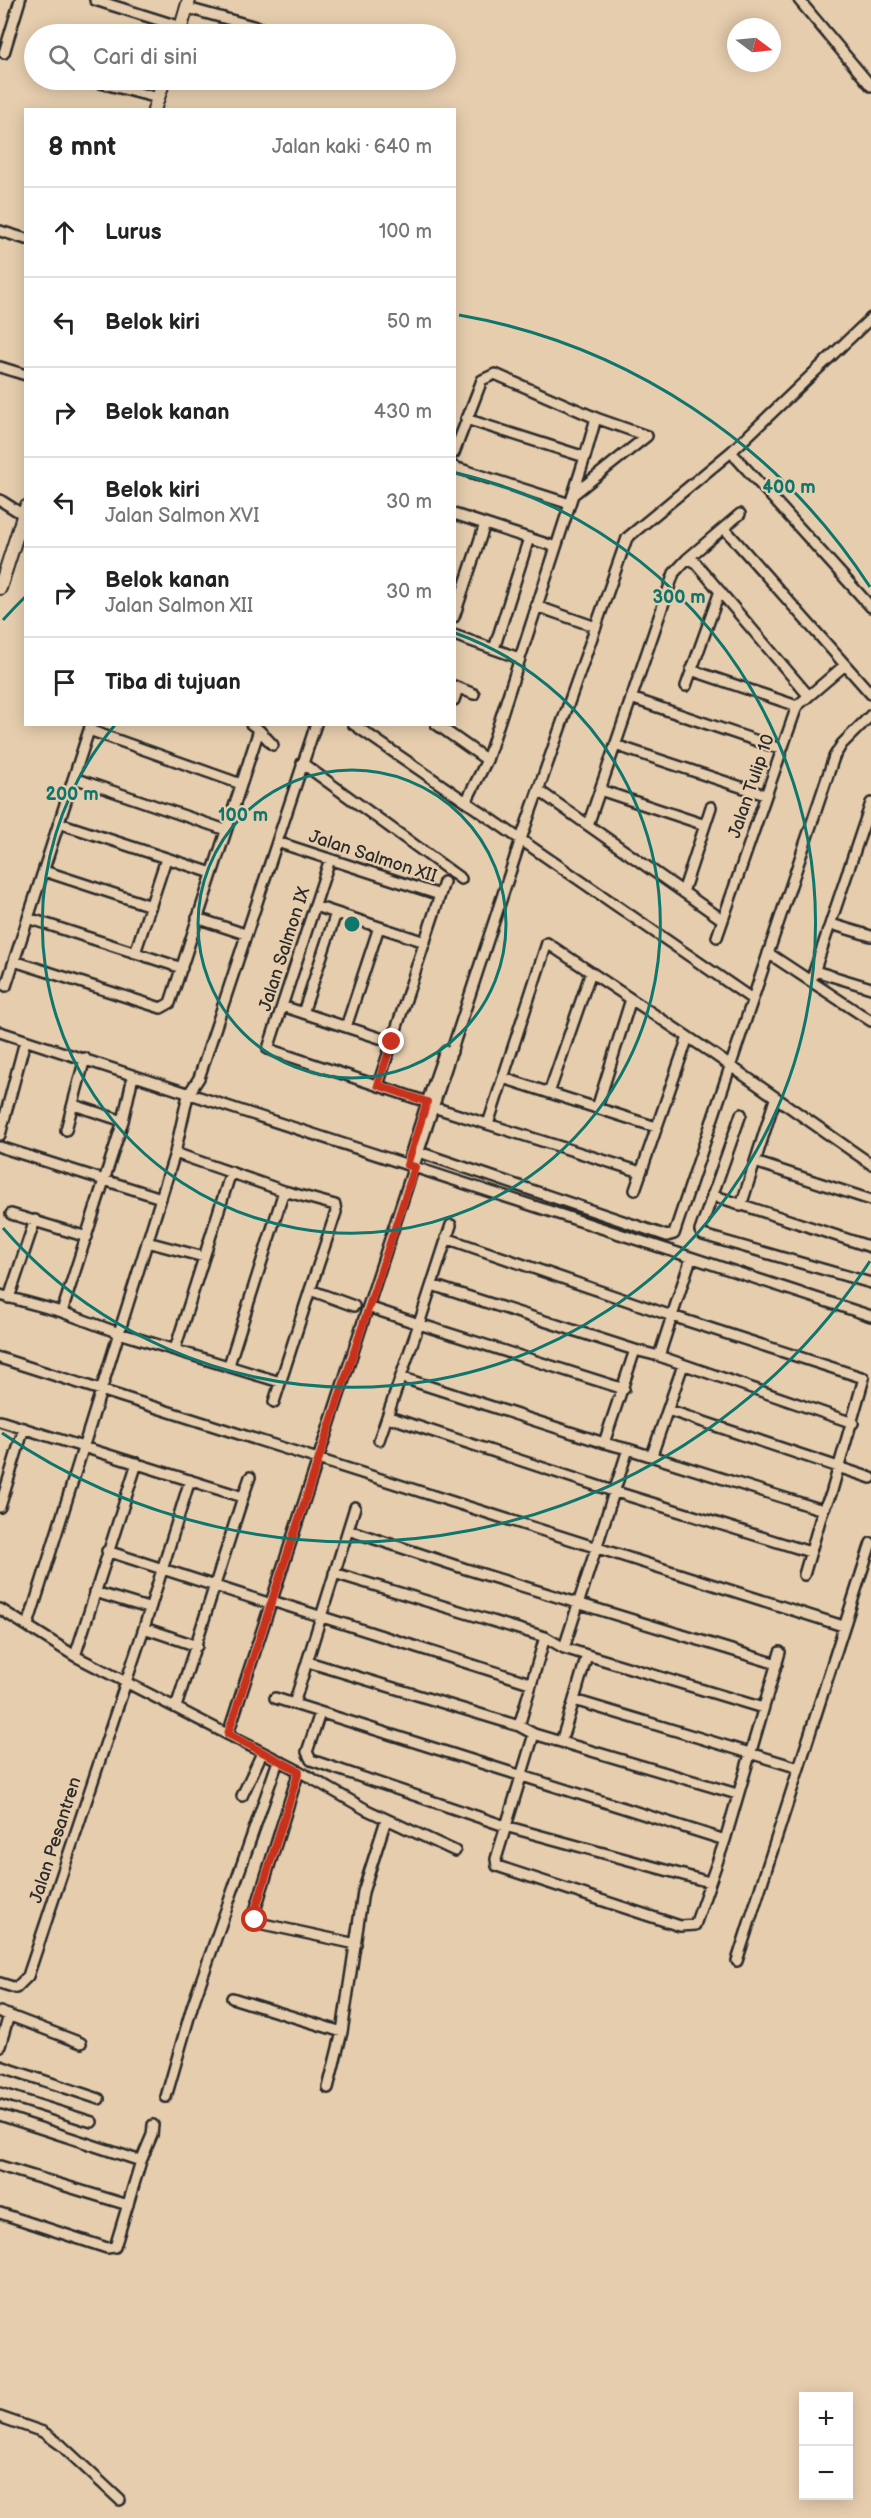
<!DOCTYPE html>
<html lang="id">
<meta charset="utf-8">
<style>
:root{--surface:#fff;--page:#f6f6f6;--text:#222;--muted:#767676;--line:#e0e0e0}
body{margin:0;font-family:"Balsamiq Sans",sans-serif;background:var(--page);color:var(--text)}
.controls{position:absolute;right:18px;bottom:18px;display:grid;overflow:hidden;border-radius:0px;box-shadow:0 3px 15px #0003}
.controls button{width:54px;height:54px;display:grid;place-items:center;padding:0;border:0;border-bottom:2px solid var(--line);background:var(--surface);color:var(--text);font:30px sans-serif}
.compass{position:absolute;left:727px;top:18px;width:54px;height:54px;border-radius:50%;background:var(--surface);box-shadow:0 3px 15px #0003;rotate:106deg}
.stop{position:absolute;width:18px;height:18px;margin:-14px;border:4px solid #c8321e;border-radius:50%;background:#fff}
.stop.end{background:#c8321e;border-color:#fff;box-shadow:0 2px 6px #0008}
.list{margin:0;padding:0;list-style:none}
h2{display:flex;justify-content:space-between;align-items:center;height:78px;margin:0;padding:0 24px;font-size:26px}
h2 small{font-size:20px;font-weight:400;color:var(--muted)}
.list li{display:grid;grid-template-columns:39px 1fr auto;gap:18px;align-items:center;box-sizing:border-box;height:90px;padding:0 24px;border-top:2px solid var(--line)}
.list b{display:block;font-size:22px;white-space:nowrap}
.list p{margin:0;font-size:20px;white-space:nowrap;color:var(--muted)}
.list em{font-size:20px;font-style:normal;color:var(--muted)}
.icon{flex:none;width:33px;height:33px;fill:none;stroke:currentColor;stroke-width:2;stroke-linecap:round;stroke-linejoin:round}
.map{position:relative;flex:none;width:871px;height:2518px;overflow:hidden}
.search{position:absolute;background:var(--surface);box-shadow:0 3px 15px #0003;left:24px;top:24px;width:432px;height:66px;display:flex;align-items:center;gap:15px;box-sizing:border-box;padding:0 21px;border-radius:33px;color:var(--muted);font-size:22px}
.panel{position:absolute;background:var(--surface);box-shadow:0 3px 15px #0003;left:24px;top:108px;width:432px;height:618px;border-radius:0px}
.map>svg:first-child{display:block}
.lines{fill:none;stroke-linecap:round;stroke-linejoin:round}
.street-casing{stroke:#2b2b2b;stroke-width:14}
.secondary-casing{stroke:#2b2b2b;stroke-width:16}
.street{stroke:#e6cdae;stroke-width:9}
.secondary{stroke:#e6cdae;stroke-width:12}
.route{stroke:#c8321e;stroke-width:8}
.ring{fill:none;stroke:#0f766e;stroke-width:3}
.labels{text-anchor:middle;stroke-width:4.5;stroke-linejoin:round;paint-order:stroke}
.street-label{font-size:18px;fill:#2b2b2b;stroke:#e6cdae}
.centre{fill:#0f766e;stroke:#e6cdae;stroke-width:3}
.ring-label{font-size:18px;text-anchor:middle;font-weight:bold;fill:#0f766e;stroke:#e6cdae;stroke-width:4.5;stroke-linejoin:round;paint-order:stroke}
</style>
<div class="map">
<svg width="871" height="2518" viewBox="0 0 871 2518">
<rect width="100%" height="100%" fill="#e6cdae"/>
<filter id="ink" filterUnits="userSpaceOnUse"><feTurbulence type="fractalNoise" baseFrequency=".0167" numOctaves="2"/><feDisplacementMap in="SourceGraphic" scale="12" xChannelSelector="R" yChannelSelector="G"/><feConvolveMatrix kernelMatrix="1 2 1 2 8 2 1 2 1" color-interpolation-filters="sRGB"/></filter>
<g filter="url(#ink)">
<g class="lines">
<g class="street-casing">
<path id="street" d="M 95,0 L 181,27
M 799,0 L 871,86
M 187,8 L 282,34
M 4,53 L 20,0
M 89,80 L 158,98
M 0,231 L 26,239
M 0,367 L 26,375
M 731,452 L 871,607
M 454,453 L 482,380 L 495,374 L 596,418 L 585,457
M 454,467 L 570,504 L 585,457 L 466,419
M 574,494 L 647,436 L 596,418
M 0,500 L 22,514
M 454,514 L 556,547
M 724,528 L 871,694
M 687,559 L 740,514
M 536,606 L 596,627
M 454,617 L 485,524
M 454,635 L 519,658
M 494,649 L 529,538
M 691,670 L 797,706
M 454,686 L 474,694
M 686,686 L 720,591
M 631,698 L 781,749
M 454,700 L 458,688
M 353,724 L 752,999
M 436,724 L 487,760
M 89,730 L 241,784
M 259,730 L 273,745
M 615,745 L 765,795
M 302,763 L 461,879
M 74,778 L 226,830
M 538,790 L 723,920
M 600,790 L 705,825
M 466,802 L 487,760 L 570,504
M 59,823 L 212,873
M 588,825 L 674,573 L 687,559 L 694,561 L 808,695
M 277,842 L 440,895 L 378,1085
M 330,859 L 268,1049 L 427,1102 L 444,1053 L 446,1051 L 452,1052
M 44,871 L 151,906
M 683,892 L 711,807
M 440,895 L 444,882
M 315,906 L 425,942
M 28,918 L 182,968
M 197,918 L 245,934
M 831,924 L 871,936
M 717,937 L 797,706 L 845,665
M 135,953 L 166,859
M 768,953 L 871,1021
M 14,961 L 161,1008 L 170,1003 L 259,730 L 251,724
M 815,971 L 871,988
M 811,981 L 871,803
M 6,986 L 91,724
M 282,1006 L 392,1042
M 303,1013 L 336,913
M 346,1027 L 379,927
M 0,1032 L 871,1316
M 503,1078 L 656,1127
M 549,1093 L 591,972
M 74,1105 L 123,1121
M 433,1107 L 641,1172
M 597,1108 L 631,999
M 741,1114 L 700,1231 L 703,1235 L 871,1283
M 488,1124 L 547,943 L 712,1053 L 871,1164
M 66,1130 L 85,1058
M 0,1135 L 25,1041
M 0,1147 L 161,1198
M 419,1152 L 667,1236 L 674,1234 L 834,757 L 842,744 L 871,715
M 175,1153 L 284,1191 L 335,1205 L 336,1212 L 310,1290 L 354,1306
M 755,1162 L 871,1200
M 407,1165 L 427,1102
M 635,1190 L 688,1037
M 712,1195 L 871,1247
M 741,1206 L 775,1099
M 11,1214 L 87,1237
M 446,1238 L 672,1316 L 659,1356 L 853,1423
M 147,1242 L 204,1257
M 432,1285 L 635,1350 L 604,1443 L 628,1449 L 564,1648 L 545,1637 L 519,1726 L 534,1734 L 496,1859 L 497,1866 L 680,1926 L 695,1925 L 725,1840 L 780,1652
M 0,1295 L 62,1312 L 119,1333 L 280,1382
M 9,1298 L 35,1220
M 368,1307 L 419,1324 L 451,1225
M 62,1312 L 123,1121 L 133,1076
M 175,1349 L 231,1172
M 635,1350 L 659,1356
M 0,1358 L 843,1626
M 229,1365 L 284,1191
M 403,1378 L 604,1443
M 274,1402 L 310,1290
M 668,1410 L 871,1478
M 389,1417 L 613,1491 L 810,1552
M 0,1421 L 243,1497 L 176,1707
M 379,1440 L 419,1324 L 624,1389
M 628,1449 L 823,1510 L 831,1494 L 864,1378 L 672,1316 L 691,1258
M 652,1455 L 683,1365
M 243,1497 L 250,1477
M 0,1507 L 24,1428
M 355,1507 L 294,1704 L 725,1840
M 348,1530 L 466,1569 L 777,1664
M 107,1551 L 271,1604
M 334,1573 L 545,1637
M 804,1575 L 823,1510
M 95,1592 L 148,1608
M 272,1601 L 530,1683
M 0,1609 L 75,1656 L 299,1771 L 367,1810 L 455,1851
M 28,1625 L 175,1153 L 188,1095 L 199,1078 L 316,724
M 144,1628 L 197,1646
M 564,1648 L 587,1655 L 574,1700 L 799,1768
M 587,1655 L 763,1708
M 75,1656 L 137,1463
M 308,1662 L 519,1726
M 275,1698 L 294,1704
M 574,1700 L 561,1742 L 737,1794
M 320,1713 L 307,1752 L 311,1760 L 505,1826 L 709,1882
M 228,1734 L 521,839 L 627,538 L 731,452 L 871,318
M 534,1734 L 561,1742
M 299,1771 L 255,1911 L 256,1920 L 263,1924 L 356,1944
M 242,1796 L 262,1753
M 737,1961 L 871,1543
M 0,1983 L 16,1988 L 28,1976 L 144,1628 L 190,1480
M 232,1998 L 342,2032
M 0,2012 L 81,2043
M 0,2046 L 9,2015
M 0,2066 L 99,2099
M 328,2088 L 342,2032 L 363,1892 L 386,1820
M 0,2093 L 92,2122
M 166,2097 L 192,2007 L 278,1761
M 0,2115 L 141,2161
M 0,2166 L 128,2205
M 0,2213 L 107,2248 L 115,2247 L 141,2161 L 152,2135 L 153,2125
M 0,2417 L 43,2432 L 61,2445 L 120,2500"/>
</g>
<g class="secondary-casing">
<path id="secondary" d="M 179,34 L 189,0
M 154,110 L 164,80
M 0,588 L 26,507"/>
</g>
<use href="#street" class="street"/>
<use href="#secondary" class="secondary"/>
</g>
</g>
<g class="lines" filter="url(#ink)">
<path class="route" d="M 255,1920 L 255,1911 L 299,1771 L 228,1734 L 415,1167 L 407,1165 L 427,1102 L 378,1085 L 392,1042"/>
</g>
<g class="ring">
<circle cx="352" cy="924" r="154"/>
<path d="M455 633A309 309 0 1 1 115 725"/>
<path d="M3 620A463 463 0 0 1 25 597M456 473A463 463 0 1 1 3 1228"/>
<path d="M870 1261A618 618 0 0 1 2 1433M459 315A618 618 0 0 1 870 587"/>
</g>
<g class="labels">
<g class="street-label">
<text transform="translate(751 786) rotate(-71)" y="6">Jalan Tulip 10</text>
<text transform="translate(373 856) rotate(18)" y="6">Jalan Salmon XII</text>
<text transform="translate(284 949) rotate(-72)" y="6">Jalan Salmon IX</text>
<text transform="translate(55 1840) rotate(-72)" y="6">Jalan Pesantren</text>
</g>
</g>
<circle cx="352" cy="924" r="9" class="centre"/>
<g class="ring-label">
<text x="789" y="493">400 m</text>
<text x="679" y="603">300 m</text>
<text x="72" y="800">200 m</text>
<text x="243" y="821">100 m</text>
</g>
</svg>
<div class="controls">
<button>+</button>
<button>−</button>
</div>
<svg class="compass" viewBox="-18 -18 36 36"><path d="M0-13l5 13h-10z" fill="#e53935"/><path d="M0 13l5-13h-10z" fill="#767676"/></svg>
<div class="stop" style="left:255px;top:1920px"></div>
<div class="stop end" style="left:392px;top:1042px"></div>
<div class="search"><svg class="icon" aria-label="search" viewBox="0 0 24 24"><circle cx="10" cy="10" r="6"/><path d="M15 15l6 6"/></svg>Cari di sini</div>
<section class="panel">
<h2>8 mnt<small>Jalan kaki · 640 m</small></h2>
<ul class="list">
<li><svg class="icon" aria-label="ahead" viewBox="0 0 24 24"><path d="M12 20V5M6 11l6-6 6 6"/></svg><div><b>Lurus</b></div><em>100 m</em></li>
<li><svg class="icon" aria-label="left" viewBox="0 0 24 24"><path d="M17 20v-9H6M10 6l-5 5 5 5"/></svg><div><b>Belok kiri</b></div><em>50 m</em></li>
<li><svg class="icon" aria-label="right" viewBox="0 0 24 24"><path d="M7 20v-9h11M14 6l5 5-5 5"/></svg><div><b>Belok kanan</b></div><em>430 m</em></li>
<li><svg class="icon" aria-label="left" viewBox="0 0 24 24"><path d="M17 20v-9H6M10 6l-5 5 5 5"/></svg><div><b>Belok kiri</b><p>Jalan Salmon XVI</p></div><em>30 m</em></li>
<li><svg class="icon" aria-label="right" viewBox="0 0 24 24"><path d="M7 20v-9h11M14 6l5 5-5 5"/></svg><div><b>Belok kanan</b><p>Jalan Salmon XII</p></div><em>30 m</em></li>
<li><svg class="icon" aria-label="arrive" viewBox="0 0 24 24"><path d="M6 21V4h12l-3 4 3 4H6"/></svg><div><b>Tiba di tujuan</b></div></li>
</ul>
</section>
</div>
